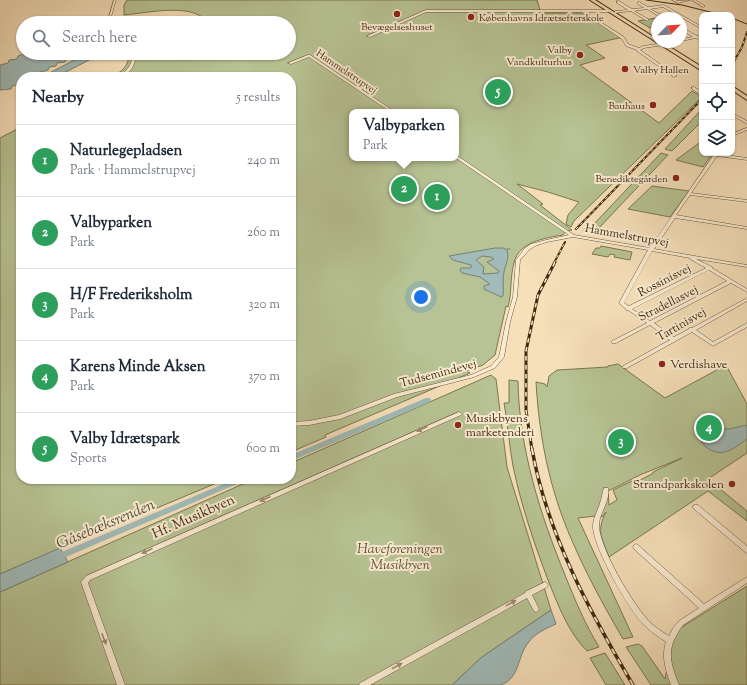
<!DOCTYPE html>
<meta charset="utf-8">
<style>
:root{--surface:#fff;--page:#f6f6f7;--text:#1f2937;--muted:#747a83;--line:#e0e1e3;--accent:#8f2418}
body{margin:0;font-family:"Sorts Mill Goudy",serif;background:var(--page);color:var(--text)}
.controls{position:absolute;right:12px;top:12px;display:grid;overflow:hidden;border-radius:8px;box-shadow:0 1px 3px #0004}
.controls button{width:36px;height:36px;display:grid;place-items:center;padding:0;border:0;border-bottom:1px solid var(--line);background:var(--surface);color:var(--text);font:20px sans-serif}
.compass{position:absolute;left:651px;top:12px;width:36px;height:36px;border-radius:50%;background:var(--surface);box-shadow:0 1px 3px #0004;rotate:65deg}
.you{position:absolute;left:421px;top:297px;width:14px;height:14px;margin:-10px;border:3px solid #fff;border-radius:50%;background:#1a73e8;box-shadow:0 0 0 6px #1a73e833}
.badge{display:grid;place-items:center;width:26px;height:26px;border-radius:50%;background:var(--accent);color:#fff;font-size:13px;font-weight:700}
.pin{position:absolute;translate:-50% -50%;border:2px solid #fff;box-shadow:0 1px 4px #0006}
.popup{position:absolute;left:349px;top:109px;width:110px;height:52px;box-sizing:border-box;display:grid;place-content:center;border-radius:8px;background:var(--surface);filter:drop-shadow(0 1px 3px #0005);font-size:13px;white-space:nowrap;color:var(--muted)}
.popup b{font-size:15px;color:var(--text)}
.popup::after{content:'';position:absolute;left:50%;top:100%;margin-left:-8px;border:8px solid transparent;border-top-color:var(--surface)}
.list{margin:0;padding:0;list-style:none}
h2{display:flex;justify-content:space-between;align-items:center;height:52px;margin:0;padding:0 16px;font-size:17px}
h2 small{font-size:13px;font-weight:400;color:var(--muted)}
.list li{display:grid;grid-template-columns:26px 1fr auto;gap:12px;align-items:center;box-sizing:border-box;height:72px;padding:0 16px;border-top:1px solid var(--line)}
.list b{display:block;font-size:15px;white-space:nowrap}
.list p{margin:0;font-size:13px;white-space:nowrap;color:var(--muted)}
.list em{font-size:13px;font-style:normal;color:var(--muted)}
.icon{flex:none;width:22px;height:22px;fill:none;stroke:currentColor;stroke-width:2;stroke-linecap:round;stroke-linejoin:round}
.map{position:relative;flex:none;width:747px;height:685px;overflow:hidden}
.search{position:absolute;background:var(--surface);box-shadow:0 1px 3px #0004;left:16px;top:16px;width:280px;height:44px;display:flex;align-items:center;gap:10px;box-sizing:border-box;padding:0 14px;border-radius:22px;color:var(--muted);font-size:15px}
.panel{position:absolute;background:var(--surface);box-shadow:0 1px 3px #0004;left:16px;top:72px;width:280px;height:412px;border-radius:16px}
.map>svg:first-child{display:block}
.green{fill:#b7c394;stroke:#7c7650;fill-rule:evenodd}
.water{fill:#a0bbb9;stroke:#7a8174;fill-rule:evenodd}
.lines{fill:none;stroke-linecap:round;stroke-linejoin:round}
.stream{stroke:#7a8174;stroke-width:1}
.canal{fill:#a0bbb9;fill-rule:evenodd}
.minor-casing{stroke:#6e5838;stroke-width:1}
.primary-casing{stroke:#402a0d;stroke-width:2}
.minor{fill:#f9ebd2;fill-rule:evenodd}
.primary{fill:#f6e0ba;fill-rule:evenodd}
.tram{stroke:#402a0d;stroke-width:1}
.rail-far2-casing{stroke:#402a0d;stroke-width:2}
.rail-far1-casing{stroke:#402a0d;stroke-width:3}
.rail-casing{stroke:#402a0d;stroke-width:3.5}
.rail-far2{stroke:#f9ebd2;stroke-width:1;stroke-dasharray:3;stroke-linecap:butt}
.rail-far1{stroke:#f9ebd2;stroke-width:1.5;stroke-dasharray:4.5;stroke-linecap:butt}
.rail{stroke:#f9ebd2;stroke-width:2;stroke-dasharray:6;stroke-linecap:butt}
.oneway{fill:#9c8a70}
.poi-dot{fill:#8f2418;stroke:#f9ebd2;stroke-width:1.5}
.labels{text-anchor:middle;stroke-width:4;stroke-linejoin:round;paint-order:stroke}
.far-poi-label{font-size:10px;fill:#402a0d;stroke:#f9ebd2;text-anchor:end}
.far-street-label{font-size:10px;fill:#402a0d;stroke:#f9ebd2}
.street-label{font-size:12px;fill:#402a0d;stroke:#f9ebd2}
.poi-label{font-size:12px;fill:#402a0d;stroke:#f9ebd2;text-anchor:start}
.near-street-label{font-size:14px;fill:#402a0d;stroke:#f9ebd2}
.near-park-label{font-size:14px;font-style:italic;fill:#5e502f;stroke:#f9ebd2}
.near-water-label{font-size:16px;font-style:italic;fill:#584e38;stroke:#f9ebd2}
</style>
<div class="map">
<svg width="747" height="685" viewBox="0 0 747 685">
<rect width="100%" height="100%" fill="#f6e0ba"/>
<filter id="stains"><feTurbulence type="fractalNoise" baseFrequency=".005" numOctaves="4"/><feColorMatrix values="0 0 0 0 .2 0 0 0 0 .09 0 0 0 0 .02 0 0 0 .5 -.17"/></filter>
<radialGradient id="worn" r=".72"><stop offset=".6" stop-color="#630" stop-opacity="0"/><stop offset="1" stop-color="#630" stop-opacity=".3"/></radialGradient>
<path class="green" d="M 127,0 L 537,0 L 541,13 L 586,13 L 624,37 L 586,45 L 605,58 L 580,65 L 659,123 L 692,91 L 702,97 L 574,221 L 571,227 L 566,224 L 568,215 L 579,202 L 548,192 L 517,184 L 543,204 L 540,205 L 572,230 L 565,232 L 563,235 C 545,238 518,242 514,263 C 510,277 512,292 508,307 L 506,306 L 495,355 L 483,365 L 466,371 L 470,373 L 325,435 L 326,437 L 291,452 L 291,77 L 112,77 C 122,71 130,66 128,53 L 289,53 L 289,23 L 205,23 L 206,20 C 189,3 147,13 124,15 L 124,5 ZM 352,112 L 456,112 L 456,158 L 352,158 Z
M 675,15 L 681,18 L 657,18 L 657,30 L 654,30 L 638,21 Z
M 702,109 L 702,121 L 672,151 L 665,149 Z
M 21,127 L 21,479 L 226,479 L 0,574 L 0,138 Z
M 702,141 L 702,153 L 713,153 L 703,167 L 676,160 Z
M 661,153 L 668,155 L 599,228 L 583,232 L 585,228 L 594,224 Z
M 652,186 L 689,191 L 670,217 L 628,209 Z
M 601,246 L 632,252 L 630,260 L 614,257 L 615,255 L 610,254 L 608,257 L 592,254 L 596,248 L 600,248 Z
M 618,364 L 665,398 L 726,365 L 747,404 L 747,453 L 708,479 L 747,511 L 747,521 L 708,491 L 609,557 C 602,538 596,531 606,512 L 602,517 L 596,516 L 578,518 L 633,637 L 623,639 C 604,606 585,572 570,536 C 549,487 539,435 536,382 L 545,384 L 547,387 L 549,376 L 557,370 L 608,367 L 608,366 ZM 682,458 L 653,472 L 652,474 L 640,480 L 636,479 L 613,490 L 617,500 L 609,505 L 608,491 L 642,474 Z
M 491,375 L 496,379 L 507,467 L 551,610 L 482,657 L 452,685 L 0,685 L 0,592 L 254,479 L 291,479 L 291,463 Z
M 509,380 L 518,381 C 519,448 540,514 565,575 C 575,600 585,624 599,647 L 587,651 C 568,632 558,605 548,580 C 534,543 521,505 513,466 C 509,445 508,424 504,403 L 509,403 Z
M 747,586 L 747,685 L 651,685 L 626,647 L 638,644 L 642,646 L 665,679 L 674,632 Z
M 605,653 L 625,685 L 606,685 L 590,658 Z"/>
<path class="water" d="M 26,53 L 68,53 L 75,56 L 66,59 L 65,62 L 57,63 L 56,66 L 49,67 L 48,70 L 40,72 L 39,75 L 21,77 L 21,84 L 12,86 L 11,89 L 0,90 L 0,65 L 8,63 L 9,60 L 17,59 L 18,56 Z
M 80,57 L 91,59 L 56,77 L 42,77 Z
M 495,248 L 503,248 L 507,250 C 510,258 505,265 504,272 C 502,280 504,288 503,296 L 501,297 L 484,289 L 484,286 L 490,284 L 480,277 L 462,273 L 460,270 L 461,268 L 471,268 L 471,265 L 453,260 L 449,256 ZM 482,256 L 491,257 L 494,259 L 487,262 L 499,271 L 498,273 L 483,274 L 484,267 L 476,260 Z
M 747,425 L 747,439 C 733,449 722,459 706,447 C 702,443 699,439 700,433 L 705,429 L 729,429 Z
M 60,548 L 68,562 L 0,592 L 0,574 Z
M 551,610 L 556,624 C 545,629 535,633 528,643 C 517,657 520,678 501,685 C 496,685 460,685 452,685 L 482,657 Z"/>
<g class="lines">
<path class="stream" d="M 507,249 L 510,249"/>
<path class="canal" d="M 426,398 L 430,398 L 431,400 L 430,402 L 291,461 L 291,455 Z
M 235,479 L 246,479 L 244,481 L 61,559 L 58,560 L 55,559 L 54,557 L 55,555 Z"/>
<g class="minor-casing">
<path id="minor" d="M 114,0 L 116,0 L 111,17 L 115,23 L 113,23 L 109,17 Z
M 672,0 L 675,0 L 678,1 L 690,0 L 678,3 Z
M 692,0 L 695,0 L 705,6 L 703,7 Z
M 617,1 L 619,1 L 632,9 L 644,8 L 638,4 L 638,2 L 639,2 L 648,7 L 664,5 L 702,27 L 702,29 L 663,7 L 650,9 L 663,16 L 663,18 L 662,18 L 647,9 L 634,11 L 648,19 L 648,20 L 647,21 L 631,11 L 615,13 L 615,11 L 616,11 L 628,10 L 617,3 Z
M 426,10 L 611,10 L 611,12 L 585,12 L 624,37 L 628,44 L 639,48 L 643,46 L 663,43 L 663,45 L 644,48 L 640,50 L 677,76 L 674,77 L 637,51 L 637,50 L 626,46 L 622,39 L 582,12 L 426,12 L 370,37 L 367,36 Z
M 681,27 L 697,36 L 699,36 L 699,38 L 702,40 L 702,42 L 696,38 L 681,41 L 681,39 L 693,37 L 681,29 Z
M 665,42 L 673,42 L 666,44 L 665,44 Z
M 132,53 L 136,53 C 136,63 130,77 118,77 C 127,70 133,66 132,53 Z
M 308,55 L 310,55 L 395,112 L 391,112 L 309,57 L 291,64 L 288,63 Z
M 692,87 L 694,87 L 702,92 L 702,95 L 692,89 Z
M 732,113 L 747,121 L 747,124 L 732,115 Z
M 746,128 L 747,128 L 747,130 L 732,136 L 732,134 Z
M 715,153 L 719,153 L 718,154 L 747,158 L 747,160 L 717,156 L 691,193 L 747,200 L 747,202 L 690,195 L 676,215 L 747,227 L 747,229 L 675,218 L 654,249 L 747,265 L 747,267 L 696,259 L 712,267 L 712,268 L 747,289 L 747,292 L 731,283 L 654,323 L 674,337 L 689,329 L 689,328 L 692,328 L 747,298 L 747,301 L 696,330 L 713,342 L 747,323 L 747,327 L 713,346 L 692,332 L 627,368 L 623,368 L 622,367 L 623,366 L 670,340 L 650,325 L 616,343 L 612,343 L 612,341 L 647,323 L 628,310 L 626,310 L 626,309 L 619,303 L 648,250 L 573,237 L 547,242 L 535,246 L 529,250 L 520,260 L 517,297 L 510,322 L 504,357 L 495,368 L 474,377 L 397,397 L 340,419 L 309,425 L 291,426 L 291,422 L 309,421 L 339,415 L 394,394 L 471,375 L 491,366 L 499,357 L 506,322 L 513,297 L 516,260 L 525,248 L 531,244 L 546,240 L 569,235 L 456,158 L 456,155 L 574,235 L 650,248 ZM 652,251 L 690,258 L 690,259 L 706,268 L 629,306 L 624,303 ZM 709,270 L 727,281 L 650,321 L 632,309 Z
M 459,412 L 461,413 L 462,414 L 461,415 L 90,580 L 88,583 L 125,685 L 117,685 L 81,582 L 86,576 Z
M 604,488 L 608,488 C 611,501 598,514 599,527 C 601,550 631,601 647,619 C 653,626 661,631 669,636 L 673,628 L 679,621 L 699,608 L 634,549 L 633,547 L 634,545 L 636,544 L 638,545 L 704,604 L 747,577 L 747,583 L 683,625 C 666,648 669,660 679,685 L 671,685 C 666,671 661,657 666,642 C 658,636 649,631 642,623 C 628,608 591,544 593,524 C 594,517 598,510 600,503 C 602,498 602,493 604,488 Z
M 694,505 L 698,505 L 747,546 L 747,553 L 745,552 L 694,509 L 693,507 Z
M 545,582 L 547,583 L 548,585 L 547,587 L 532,595 L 539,609 L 538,611 L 536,612 L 534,611 L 527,598 L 370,685 L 359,685 L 360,683 L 525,593 L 526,591 L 529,590 Z"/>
</g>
<g class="primary-casing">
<path id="primary" d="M 590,0 L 595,0 L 657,39 L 657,42 L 662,42 L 702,67 L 702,71 Z
M 732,86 L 747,96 L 747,100 L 732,90 Z"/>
</g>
<use href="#minor" class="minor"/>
<use href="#primary" class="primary"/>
<path class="tram" d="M 646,0 L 682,5 L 722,15
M 732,18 L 747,24"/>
<g class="rail-far2-casing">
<path id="rail-far2" d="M 732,65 L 742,47 L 747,32
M 576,229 L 702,99
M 554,263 L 565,242"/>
</g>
<g class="rail-far1-casing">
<path id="rail-far1" d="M 532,450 L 526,410 L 526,351 L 538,295 L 555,262"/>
</g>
<g class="rail-casing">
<path id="rail" d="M 532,449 C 547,534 590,612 633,685"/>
</g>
<use href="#rail-far2" class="rail-far2"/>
<use href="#rail-far1" class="rail-far1"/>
<use href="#rail" class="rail"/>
</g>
<defs><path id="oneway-solid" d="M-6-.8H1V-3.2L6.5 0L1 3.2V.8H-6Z"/></defs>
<g class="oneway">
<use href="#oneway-solid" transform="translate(422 429) rotate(156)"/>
<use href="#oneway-solid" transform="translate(265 499) rotate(156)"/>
<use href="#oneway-solid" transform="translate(147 551) rotate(156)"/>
<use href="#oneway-solid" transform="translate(511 603) rotate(-29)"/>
<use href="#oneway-solid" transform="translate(104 639) rotate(69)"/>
<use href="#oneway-solid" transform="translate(397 666) rotate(-29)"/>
</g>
<g class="poi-dot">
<circle cx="397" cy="14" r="4"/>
<circle cx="471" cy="17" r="4"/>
<circle cx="580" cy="55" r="4"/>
<circle cx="625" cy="69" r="4"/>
<circle cx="653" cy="105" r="4"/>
<circle cx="676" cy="178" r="4"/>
<circle cx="662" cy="364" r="4"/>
<circle cx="458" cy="425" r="4"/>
<circle cx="732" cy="484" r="4"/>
</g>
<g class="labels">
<g class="far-poi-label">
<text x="479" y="21" text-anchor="start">Københavns Idrætsefterskole</text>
<text x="397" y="30" text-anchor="middle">Bevægelseshuset</text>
<text x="572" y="53">Valby<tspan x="572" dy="12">Vandkulturhus</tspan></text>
<text x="633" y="73" text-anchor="start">Valby Hallen</text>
<text x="645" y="109">Bauhaus</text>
<text x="668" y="182">Benediktegården</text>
</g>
<g class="far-street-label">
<text transform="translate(347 71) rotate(34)" y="4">Hammelstrupvej</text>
</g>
<g class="street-label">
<text transform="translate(627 235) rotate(10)" y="4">Hammelstrupvej</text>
<text transform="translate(664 280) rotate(-27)" y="4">Rossinisvej</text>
<text transform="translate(668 303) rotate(-27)" y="4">Stradellasvej</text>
<text transform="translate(681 324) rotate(-30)" y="4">Tartinisvej</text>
<text transform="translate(438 373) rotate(-15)" y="4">Tudsemindevej</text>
</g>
<g class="poi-label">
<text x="670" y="368">Verdishave</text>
<text x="466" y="422">Musikbyens<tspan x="466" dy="14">marketenderi</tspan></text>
<text x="724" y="488" text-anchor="end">Strandparkskolen</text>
</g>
<g class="near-street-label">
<text transform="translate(193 516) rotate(-24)" y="5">Hf. Musikbyen</text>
</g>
<g class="near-park-label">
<text x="400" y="553">Haveforeningen<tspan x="400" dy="16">Musikbyen</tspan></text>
</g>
<g class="near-water-label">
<text transform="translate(105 523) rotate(-23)" y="6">Gåsebæksrenden</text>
</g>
</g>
<rect width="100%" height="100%" filter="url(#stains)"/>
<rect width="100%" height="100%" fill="url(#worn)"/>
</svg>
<div class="controls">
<button>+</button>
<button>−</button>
<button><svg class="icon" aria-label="locate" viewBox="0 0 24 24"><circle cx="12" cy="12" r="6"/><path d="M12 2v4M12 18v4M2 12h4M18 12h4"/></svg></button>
<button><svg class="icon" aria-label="layers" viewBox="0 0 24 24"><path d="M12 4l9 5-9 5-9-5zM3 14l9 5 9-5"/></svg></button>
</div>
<svg class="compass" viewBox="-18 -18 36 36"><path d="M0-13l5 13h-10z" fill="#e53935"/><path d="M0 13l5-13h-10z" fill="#747a83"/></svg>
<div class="you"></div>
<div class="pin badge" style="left:437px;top:197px;background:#2e9e5b">1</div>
<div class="pin badge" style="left:404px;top:189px;background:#2e9e5b">2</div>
<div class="popup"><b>Valbyparken</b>Park</div>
<div class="pin badge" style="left:621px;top:442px;background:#2e9e5b">3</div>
<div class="pin badge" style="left:709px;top:428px;background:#2e9e5b">4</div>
<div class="pin badge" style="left:498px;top:92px;background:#2e9e5b">5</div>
<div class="search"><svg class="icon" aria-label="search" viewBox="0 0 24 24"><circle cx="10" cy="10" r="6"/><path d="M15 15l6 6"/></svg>Search here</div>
<section class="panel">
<h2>Nearby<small>5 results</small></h2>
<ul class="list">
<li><span class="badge" style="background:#2e9e5b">1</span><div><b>Naturlegepladsen</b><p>Park · Hammelstrupvej</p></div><em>240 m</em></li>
<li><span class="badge" style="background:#2e9e5b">2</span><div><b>Valbyparken</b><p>Park</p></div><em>260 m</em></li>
<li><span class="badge" style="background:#2e9e5b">3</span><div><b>H/F Frederiksholm</b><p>Park</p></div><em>320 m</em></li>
<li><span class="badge" style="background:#2e9e5b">4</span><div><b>Karens Minde Aksen</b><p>Park</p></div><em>370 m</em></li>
<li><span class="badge" style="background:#2e9e5b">5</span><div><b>Valby Idrætspark</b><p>Sports</p></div><em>600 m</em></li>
</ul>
</section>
</div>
